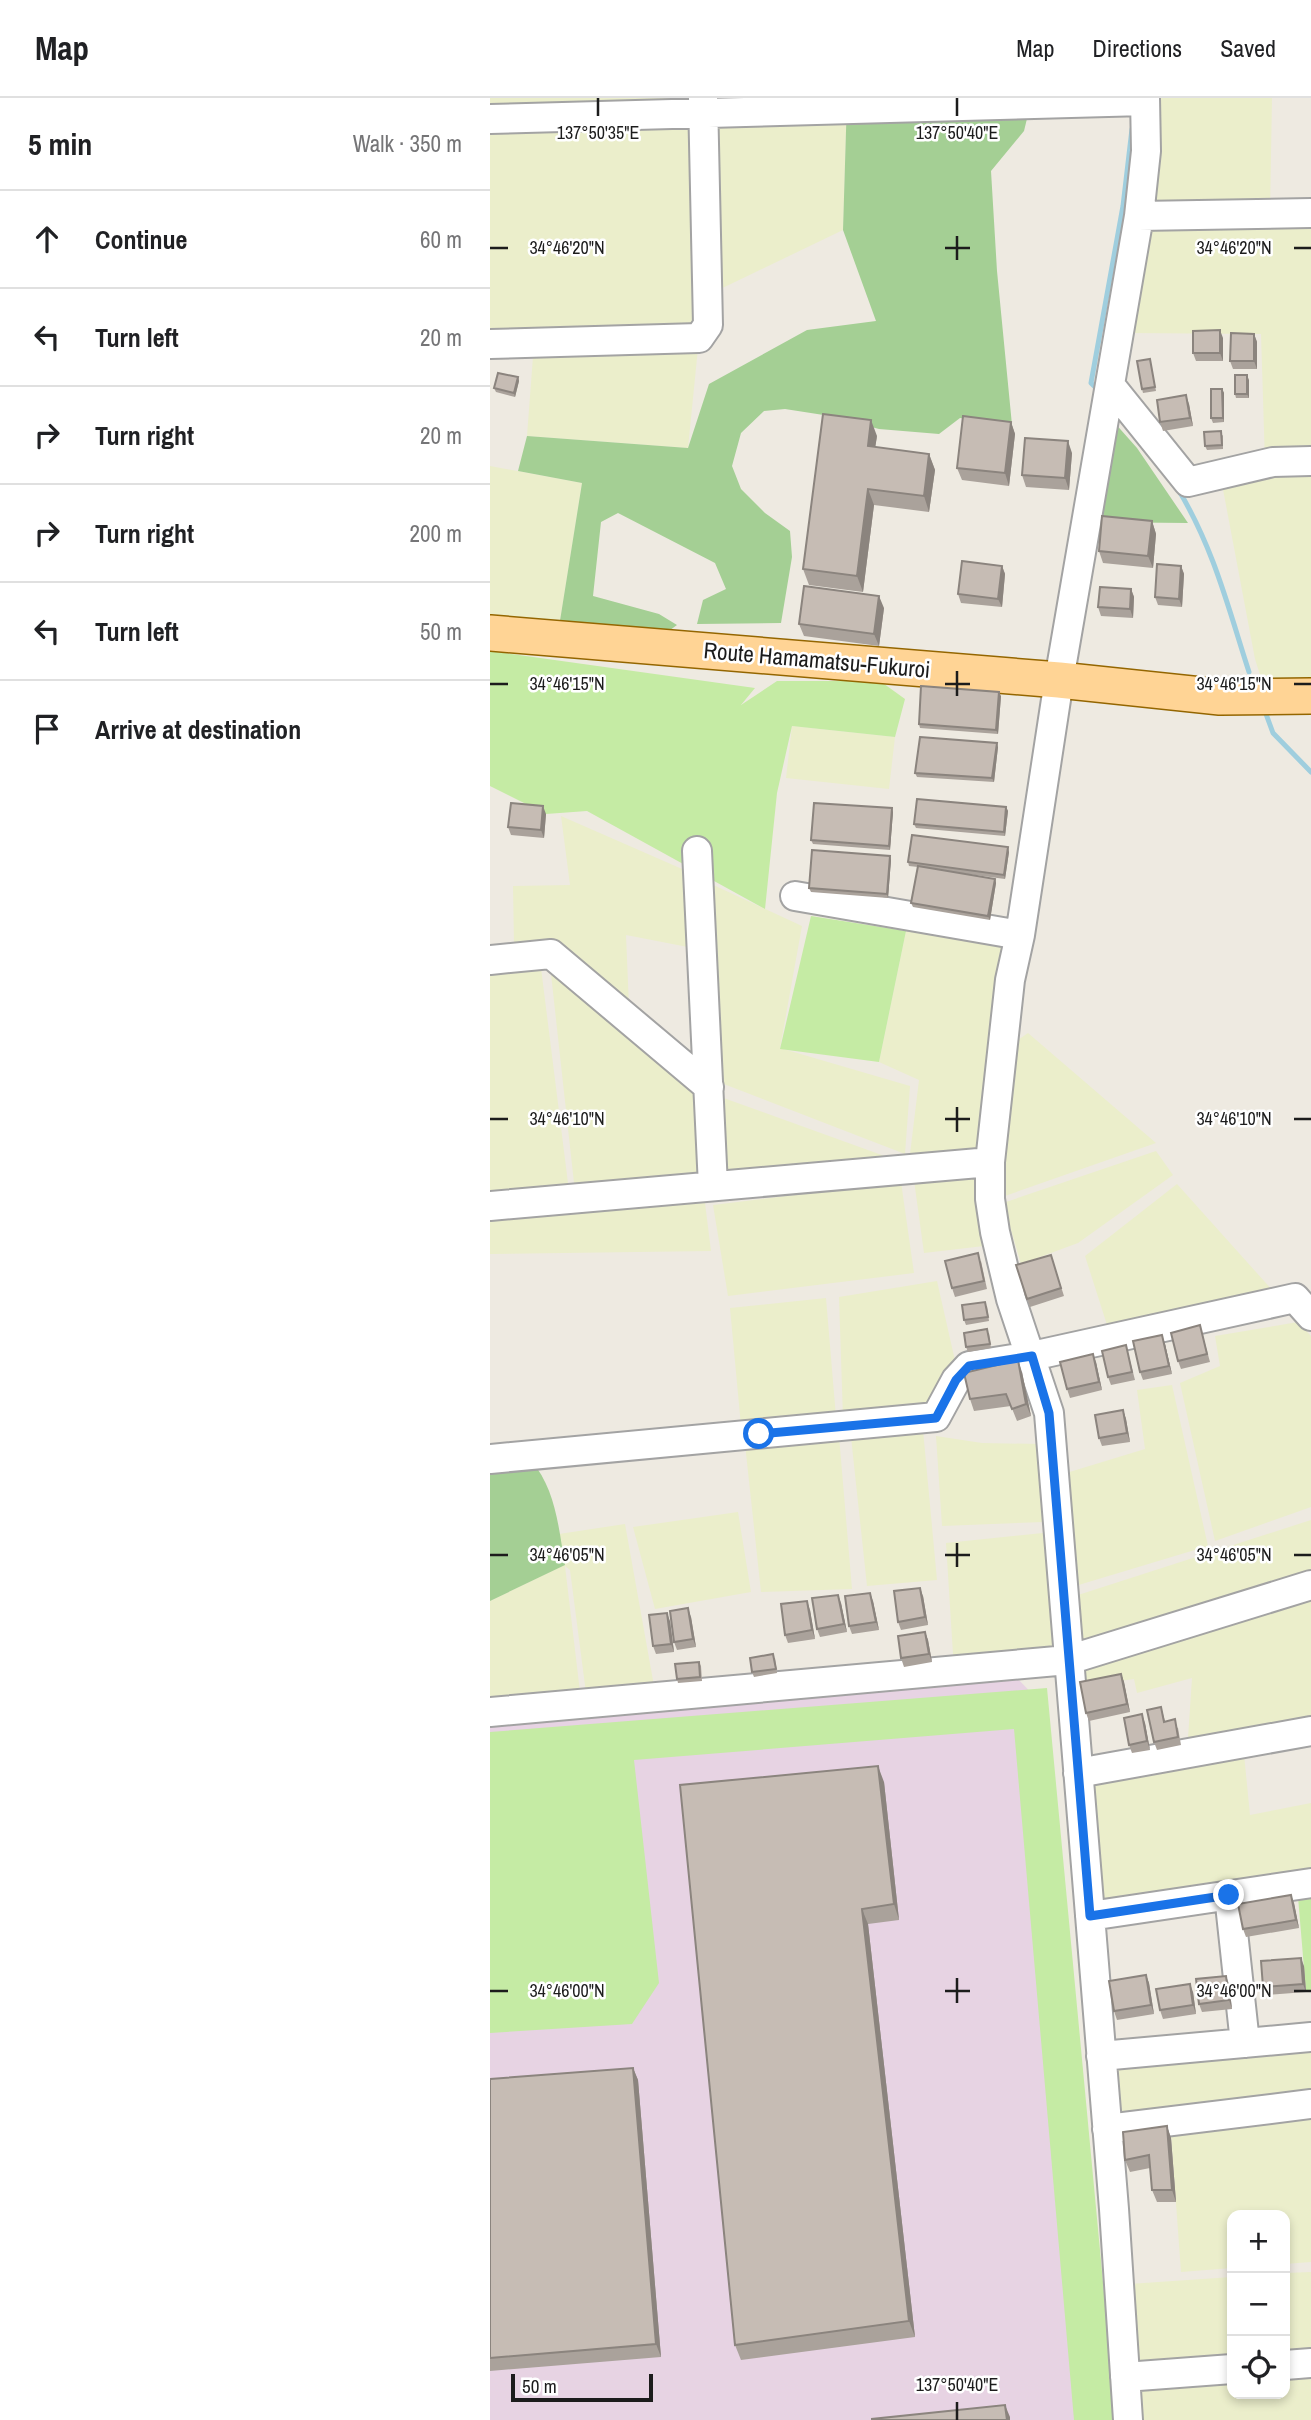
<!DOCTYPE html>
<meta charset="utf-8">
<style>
:root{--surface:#fff;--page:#f6f6f6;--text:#202124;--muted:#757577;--line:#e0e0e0}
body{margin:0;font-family:"Archivo Narrow",sans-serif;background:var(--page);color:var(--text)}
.controls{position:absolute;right:21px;bottom:21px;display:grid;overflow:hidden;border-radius:14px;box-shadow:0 4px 10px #0003}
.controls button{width:63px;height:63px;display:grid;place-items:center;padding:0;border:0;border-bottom:2px solid var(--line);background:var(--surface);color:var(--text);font:35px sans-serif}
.scale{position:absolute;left:21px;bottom:18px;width:142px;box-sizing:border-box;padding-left:7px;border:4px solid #1c1c1c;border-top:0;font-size:19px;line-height:24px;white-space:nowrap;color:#1c1c1c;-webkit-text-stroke:5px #fff;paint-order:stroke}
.stop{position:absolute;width:21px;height:21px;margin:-16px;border:5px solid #1a73e8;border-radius:50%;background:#fff}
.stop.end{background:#1a73e8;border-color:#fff;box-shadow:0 2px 7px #0008}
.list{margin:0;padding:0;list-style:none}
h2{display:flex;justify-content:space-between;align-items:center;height:91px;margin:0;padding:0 28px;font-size:30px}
h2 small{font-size:23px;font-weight:400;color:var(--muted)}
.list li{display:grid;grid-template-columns:46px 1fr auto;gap:21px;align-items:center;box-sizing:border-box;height:98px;padding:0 28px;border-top:2px solid var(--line)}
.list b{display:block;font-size:26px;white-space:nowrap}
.list em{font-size:23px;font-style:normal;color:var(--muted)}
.icon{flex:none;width:38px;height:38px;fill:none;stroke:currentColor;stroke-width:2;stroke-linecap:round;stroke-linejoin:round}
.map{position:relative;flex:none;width:821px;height:2322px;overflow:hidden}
header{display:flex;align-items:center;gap:42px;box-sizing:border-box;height:98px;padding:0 35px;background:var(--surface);border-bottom:2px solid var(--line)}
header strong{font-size:33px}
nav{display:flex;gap:38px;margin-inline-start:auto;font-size:24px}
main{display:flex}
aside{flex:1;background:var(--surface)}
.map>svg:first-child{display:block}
.industrial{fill:#e7d3e3}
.farmland{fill:#ebeecb}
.grass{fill:#c5eba4}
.forest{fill:#a4cf94}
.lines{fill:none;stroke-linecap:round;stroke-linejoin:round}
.stream{stroke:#9fcede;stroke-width:5}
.minor-casing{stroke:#a3a3a3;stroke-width:32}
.major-casing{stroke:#946600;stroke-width:38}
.minor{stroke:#fff;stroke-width:28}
.major{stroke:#ffd495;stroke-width:35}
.wall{fill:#aaa29b}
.shaded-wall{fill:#8b847e}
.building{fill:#c6bcb4;stroke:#8b847e;stroke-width:2}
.route{stroke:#1a73e8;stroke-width:9}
.ticks{fill:none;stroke:#1c1c1c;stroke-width:2.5}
.labels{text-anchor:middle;stroke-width:5;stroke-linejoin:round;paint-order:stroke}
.street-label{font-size:23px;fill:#1c1c1c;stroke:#fff}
.ticks-label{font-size:18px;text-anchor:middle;fill:#1c1c1c;stroke:#fff;stroke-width:5;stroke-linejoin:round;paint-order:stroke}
</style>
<header>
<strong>Map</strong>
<nav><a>Map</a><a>Directions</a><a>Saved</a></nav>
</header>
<main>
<aside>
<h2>5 min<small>Walk · 350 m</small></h2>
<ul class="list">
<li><svg class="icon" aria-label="ahead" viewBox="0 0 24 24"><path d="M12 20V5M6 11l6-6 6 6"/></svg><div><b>Continue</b></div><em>60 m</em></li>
<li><svg class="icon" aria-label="left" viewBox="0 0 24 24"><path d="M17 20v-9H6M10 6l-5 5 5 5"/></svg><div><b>Turn left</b></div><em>20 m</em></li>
<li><svg class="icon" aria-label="right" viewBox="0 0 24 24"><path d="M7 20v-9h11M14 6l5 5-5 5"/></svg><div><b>Turn right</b></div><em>20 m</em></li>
<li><svg class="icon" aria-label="right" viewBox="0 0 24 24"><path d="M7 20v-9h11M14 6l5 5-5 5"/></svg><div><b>Turn right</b></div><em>200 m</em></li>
<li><svg class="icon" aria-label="left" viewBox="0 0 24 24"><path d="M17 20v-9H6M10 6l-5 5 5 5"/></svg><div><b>Turn left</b></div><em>50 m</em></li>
<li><svg class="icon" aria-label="arrive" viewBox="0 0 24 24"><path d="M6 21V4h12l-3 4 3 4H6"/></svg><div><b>Arrive at destination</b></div></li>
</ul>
</aside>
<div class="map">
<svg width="821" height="2322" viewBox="0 0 821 2322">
<rect width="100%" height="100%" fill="#eeeae1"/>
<path class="industrial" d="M 524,1577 L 554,1608 L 611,2322 L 0,2322 L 0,1629 Z"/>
<path class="farmland" d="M 0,0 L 357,0 L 353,132 L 218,197 L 218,227 L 0,238 Z
M 652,0 L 782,0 L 780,115 L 821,115 L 821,595 L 777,599 L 765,561 L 732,386 L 775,365 L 771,236 L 637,235 Z
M 209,240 L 198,350 L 37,338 L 44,245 Z
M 0,368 L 92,385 L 69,529 L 0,527 Z
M 302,628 L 405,639 L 399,691 L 296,680 Z
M 71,718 L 199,774 L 203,850 L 136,837 L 139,909 L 24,847 L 23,788 L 80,787 Z
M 217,784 L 312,828 L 290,950 L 420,988 L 415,1056 L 226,983 Z
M 416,833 L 515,843 L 487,1051 L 420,1056 L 429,982 L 389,964 Z
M 51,870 L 79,1093 L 0,1099 L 0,873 Z
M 61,876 L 210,993 L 213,1082 L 85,1094 Z
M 538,935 L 666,1045 L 512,1099 L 528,942 Z
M 228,998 L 411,1064 L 232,1080 Z
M 666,1053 L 683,1077 L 588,1145 L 531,1166 L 513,1105 Z
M 490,1071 L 494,1148 L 434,1155 L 423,1075 Z
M 411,1084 L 424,1175 L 238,1198 L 223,1107 Z
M 687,1086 L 792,1203 L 618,1230 L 595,1158 Z
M 215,1105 L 221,1153 L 0,1156 L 0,1118 Z
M 447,1183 L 466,1267 L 440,1312 L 353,1320 L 349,1199 Z
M 336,1200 L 346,1319 L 251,1328 L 240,1210 Z
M 808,1224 L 821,1238 L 821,1409 L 725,1443 L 690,1285 L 730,1268 L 725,1238 Z
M 682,1287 L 718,1448 L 582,1489 L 573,1376 L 655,1351 L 647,1292 Z
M 433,1332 L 447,1482 L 377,1488 L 361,1339 Z
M 349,1338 L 362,1491 L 271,1494 L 255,1346 Z
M 446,1338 L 492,1345 L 548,1346 L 554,1424 L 452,1428 Z
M 248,1414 L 261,1494 L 165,1511 L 143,1429 Z
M 821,1422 L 821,1633 L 753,1646 L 760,1717 L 821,1705 L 821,1776 L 598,1806 L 588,1675 L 697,1655 L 702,1580 L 647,1595 L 644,1581 L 594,1588 L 587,1559 L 585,1498 Z
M 135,1426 L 164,1588 L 96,1595 L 80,1472 L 75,1468 L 90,1594 L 0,1604 L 0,1503 L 74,1467 L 69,1436 Z
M 553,1435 L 566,1554 L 464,1572 L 456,1445 Z
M 821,1939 L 821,2001 L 616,2019 L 611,1958 Z
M 821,2006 L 821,2164 L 795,2166 L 795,2117 L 742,2117 L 742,2170 L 691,2174 L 680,2023 Z
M 821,2174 L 821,2265 L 795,2267 L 795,2175 Z
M 742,2179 L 742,2296 L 795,2296 L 795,2281 L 821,2281 L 821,2322 L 639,2322 L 639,2186 Z"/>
<path class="grass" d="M 0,553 L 265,590 L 251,607 L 287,583 L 390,583 L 415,601 L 405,639 L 302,628 L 287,695 L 275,811 L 97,713 L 56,716 L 0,688 Z
M 321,818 L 416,833 L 389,964 L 290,951 Z
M 557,1590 L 626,2322 L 584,2322 L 524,1631 L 144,1662 L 169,1885 L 142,1926 L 0,1935 L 0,1634 Z
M 821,1785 L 821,1893 L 816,1894 L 807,1787 Z"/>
<path class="forest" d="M 357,0 L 542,0 L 534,33 L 501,73 L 507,173 L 522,327 L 470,320 L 449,336 L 389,331 L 340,318 L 295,311 L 274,313 L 251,335 L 242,368 L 251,391 L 275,415 L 300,433 L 302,459 L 291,525 L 207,526 L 213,502 L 236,491 L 225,465 L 128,415 L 111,424 L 103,498 L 169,516 L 187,527 L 172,538 L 69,529 L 92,385 L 28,373 L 37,338 L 198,350 L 219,286 L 317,232 L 386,223 L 353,132 Z
M 615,314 L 647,350 L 698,425 L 596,424 Z
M 41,1363 C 66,1390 69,1433 75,1467 L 0,1503 L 0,1371 Z"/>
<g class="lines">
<path class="stream" d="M 610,294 L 601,285 L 633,108 L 642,31
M 688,391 C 724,451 738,509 759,574
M 776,616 L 783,635 L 821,674"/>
<g class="minor-casing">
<path id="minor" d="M 0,21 L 655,3
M 649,118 L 821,115
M 0,246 L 209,240 L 218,227 L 213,0
M 620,287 L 698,384 L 783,364 L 821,363
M 207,753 L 223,1088
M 305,798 L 530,837
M 0,862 L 61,856 L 219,989
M 0,1108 L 500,1064
M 0,1361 L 446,1319 L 466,1282 L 479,1268 L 542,1258 L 805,1200 L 821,1218
M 0,1614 L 578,1562 L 821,1487
M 588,1675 L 821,1633
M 739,1797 L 755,1945
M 600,1818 L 821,1785
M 611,1958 L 821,1939
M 617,2031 L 821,2006
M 795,2267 L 821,2265
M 635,2279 L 742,2271
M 638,2322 L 624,2111 L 559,1315 L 521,1201 L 505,1134 L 500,1101 L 500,1064 L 520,882 L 530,837 L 569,582 L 649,118 L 656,53 L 655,0"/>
</g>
<g class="major-casing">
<path id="major" d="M 0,535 L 569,582 L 730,599 L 821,598"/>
</g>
<use href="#minor" class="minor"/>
<use href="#major" class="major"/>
</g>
<path class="wall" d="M 764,236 L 767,244 L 767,271 L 743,271 L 740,263 Z
M 733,240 L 733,263 L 706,263 L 703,255 Z
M 660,261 L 666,293 L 653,295 L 652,291 Z
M 28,279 L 29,283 L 25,299 L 6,294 L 4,290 Z
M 759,282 L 759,300 L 746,300 L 745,296 Z
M 732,291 L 734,295 L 734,324 L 723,325 L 721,320 Z
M 699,306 L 703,328 L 673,333 L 670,324 Z
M 521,324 L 525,336 L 519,388 L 472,382 L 467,370 Z
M 733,337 L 733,351 L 717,352 L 715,348 Z
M 387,338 L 385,349 L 439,356 L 445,372 L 439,414 L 384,407 L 373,494 L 319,487 L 313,471 Z
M 582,355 L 579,392 L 536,389 L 532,377 Z
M 662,423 L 666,436 L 663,470 L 613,465 L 609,453 Z
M 512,468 L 515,476 L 512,509 L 471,505 L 468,496 Z
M 691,468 L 694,476 L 692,509 L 668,507 L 665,499 Z
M 641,491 L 644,499 L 643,520 L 611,518 L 608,509 Z
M 394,510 L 389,548 L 314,538 L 309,526 Z
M 511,598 L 508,636 L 430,630 L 429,626 Z
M 508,649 L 504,684 L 427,679 L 425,675 Z
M 516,709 L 518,713 L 515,738 L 426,730 L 424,726 Z
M 403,714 L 400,752 L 323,746 L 321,742 Z
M 56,716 L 54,740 L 21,737 L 18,729 Z
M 519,754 L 515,781 L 470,775 L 505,781 L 506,785 L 500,822 L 423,809 L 421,805 L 428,769 L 419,768 L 418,764 Z
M 400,758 L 401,762 L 398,800 L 321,794 L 319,790 Z
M 561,1157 L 574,1198 L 540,1209 L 526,1167 Z
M 491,1163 L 497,1191 L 465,1199 L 462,1190 Z
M 497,1208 L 499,1223 L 476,1227 L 474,1222 Z
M 710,1227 L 720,1264 L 691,1271 L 688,1263 Z
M 499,1235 L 501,1250 L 478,1254 L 476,1249 Z
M 675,1246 L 682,1276 L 653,1282 L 650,1274 Z
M 636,1247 L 645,1282 L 621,1287 L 618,1279 Z
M 606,1264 L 612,1292 L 580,1300 L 577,1291 Z
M 532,1274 L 541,1318 L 527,1323 L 521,1308 L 484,1313 L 480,1301 Z
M 633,1312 L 636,1321 L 640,1344 L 612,1348 L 609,1340 Z
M 433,1498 L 438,1527 L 411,1532 L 408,1524 Z
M 383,1503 L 389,1532 L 362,1536 L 359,1528 Z
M 351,1505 L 357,1534 L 330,1539 L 327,1531 Z
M 320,1512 L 325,1541 L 298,1545 L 295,1537 Z
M 201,1519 L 206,1549 L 187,1552 L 184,1544 Z
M 180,1523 L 184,1554 L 166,1556 L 163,1548 Z
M 435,1534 L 438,1542 L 442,1564 L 414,1569 L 411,1560 Z
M 285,1560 L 287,1575 L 264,1579 L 262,1574 Z
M 209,1564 L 211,1568 L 212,1583 L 188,1585 L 187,1581 Z
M 631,1576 L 634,1584 L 640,1614 L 599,1623 L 596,1615 Z
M 671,1609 L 675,1623 L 688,1630 L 691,1647 L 667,1652 L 664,1644 Z
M 655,1625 L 660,1652 L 642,1655 L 639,1647 Z
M 394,1684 L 409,1822 L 378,1826 L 425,2239 L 251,2262 L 245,2247 Z
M 804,1805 L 809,1830 L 756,1839 L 753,1831 Z
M 814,1868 L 816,1894 L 776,1897 L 773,1889 Z
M 656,1877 L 659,1885 L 664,1916 L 627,1922 L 624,1913 Z
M 739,1886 L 742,1911 L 712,1914 L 709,1906 Z
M 703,1894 L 706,1916 L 673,1921 L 670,1912 Z
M 143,1970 L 148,1982 L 171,2259 L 0,2273 L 0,1981 Z
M 677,2028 L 681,2040 L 686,2104 L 667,2104 L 662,2092 L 660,2070 L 640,2074 L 635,2062 Z"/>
<path class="shaded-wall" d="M 730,232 L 733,240 L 733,263 L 730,255 Z
M 764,236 L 767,244 L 767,271 L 764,263 Z
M 757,277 L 759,282 L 759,300 L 757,296 Z
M 28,279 L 29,283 L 25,299 L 24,295 Z
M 732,291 L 734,295 L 734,324 L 733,320 Z
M 696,297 L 699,306 L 703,328 L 700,320 Z
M 381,322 L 387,338 L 383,364 L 378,348 Z
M 521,324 L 525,336 L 519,388 L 515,375 Z
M 578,343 L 582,355 L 579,392 L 575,380 Z
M 439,356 L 445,372 L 439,414 L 434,398 Z
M 378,391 L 384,407 L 373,494 L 367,478 Z
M 662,423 L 666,436 L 663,470 L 658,458 Z
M 512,468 L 515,476 L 512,509 L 508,501 Z
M 691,468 L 694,476 L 692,509 L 689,501 Z
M 641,491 L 644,499 L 643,520 L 640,511 Z
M 389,498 L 394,510 L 389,548 L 384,536 Z
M 509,594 L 511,598 L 508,636 L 506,632 Z
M 507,645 L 508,649 L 504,684 L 502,680 Z
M 53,708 L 56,716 L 54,740 L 51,732 Z
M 516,709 L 518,713 L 515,738 L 514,734 Z
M 402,710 L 403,714 L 400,752 L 399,748 Z
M 518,749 L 519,754 L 515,781 L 514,777 Z
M 400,758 L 401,762 L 398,800 L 397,796 Z
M 505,781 L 506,785 L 500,822 L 498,818 Z
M 672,1237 L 675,1246 L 682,1276 L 679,1268 Z
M 603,1256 L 606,1264 L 612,1292 L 609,1284 Z
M 528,1262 L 532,1274 L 541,1318 L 536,1306 Z
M 633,1312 L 636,1321 L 640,1344 L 637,1335 Z
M 430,1490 L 433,1498 L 438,1527 L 435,1519 Z
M 380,1495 L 383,1503 L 389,1532 L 386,1524 Z
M 348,1497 L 351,1505 L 357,1534 L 354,1526 Z
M 317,1503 L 320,1512 L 325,1541 L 322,1532 Z
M 198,1510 L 201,1519 L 206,1549 L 203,1541 Z
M 177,1515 L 180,1523 L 184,1554 L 181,1546 Z
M 435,1534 L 438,1542 L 442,1564 L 439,1556 Z
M 631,1576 L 634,1584 L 640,1614 L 637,1606 Z
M 652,1616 L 655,1625 L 660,1652 L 657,1643 Z
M 388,1668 L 394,1684 L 409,1822 L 404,1806 Z
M 801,1797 L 804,1805 L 809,1830 L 806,1822 Z
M 372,1811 L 378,1826 L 425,2239 L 419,2223 Z
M 811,1860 L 814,1868 L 816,1894 L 813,1886 Z
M 656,1877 L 659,1885 L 664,1916 L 661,1907 Z
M 736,1878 L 739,1886 L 742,1911 L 739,1902 Z
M 700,1886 L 703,1894 L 706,1916 L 703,1907 Z
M 143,1970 L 148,1982 L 171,2259 L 166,2246 Z
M 677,2028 L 681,2040 L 686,2104 L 682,2092 Z
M 515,2307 L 520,2319 L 520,2322 L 517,2322 Z"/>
<path class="building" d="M 730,232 L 730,255 L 703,255 L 703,233 Z
M 741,235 L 764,236 L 764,263 L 740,263 Z
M 660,261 L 665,289 L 652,291 L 647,263 Z
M 8,275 L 28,279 L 24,295 L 4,290 Z
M 745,277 L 757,277 L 757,296 L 745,296 Z
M 721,291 L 732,291 L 733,320 L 721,320 Z
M 696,297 L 700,320 L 670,324 L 667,302 Z
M 333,316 L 381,322 L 378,348 L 439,356 L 434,398 L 378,391 L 367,478 L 313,471 Z
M 473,318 L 521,324 L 515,375 L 467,370 Z
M 731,333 L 732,347 L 715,348 L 714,334 Z
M 535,340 L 578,343 L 575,380 L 532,377 Z
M 612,418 L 662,423 L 658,458 L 609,453 Z
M 472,463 L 512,468 L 508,501 L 468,496 Z
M 667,466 L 691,468 L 689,501 L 665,499 Z
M 314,488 L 389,498 L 384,536 L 309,526 Z
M 610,489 L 641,491 L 640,511 L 608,509 Z
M 431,588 L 509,594 L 506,632 L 429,626 Z
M 430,639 L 507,645 L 502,680 L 425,675 Z
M 427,701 L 516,709 L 514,734 L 424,726 Z
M 21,705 L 53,708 L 51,732 L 18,729 Z
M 324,705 L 402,710 L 399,748 L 321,742 Z
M 422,737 L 518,749 L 514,777 L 418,764 Z
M 322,752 L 400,758 L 397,796 L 319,790 Z
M 428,768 L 505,781 L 498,818 L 421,805 Z
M 488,1155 L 494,1183 L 462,1190 L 455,1163 Z
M 561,1157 L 571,1190 L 537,1201 L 526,1167 Z
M 495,1204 L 498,1219 L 474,1222 L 472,1207 Z
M 710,1227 L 717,1256 L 688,1263 L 681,1235 Z
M 497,1231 L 500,1246 L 476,1249 L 474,1235 Z
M 672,1237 L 679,1268 L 650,1274 L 643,1243 Z
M 636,1247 L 642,1274 L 618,1279 L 612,1253 Z
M 603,1256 L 609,1284 L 577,1291 L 570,1264 Z
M 528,1262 L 536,1306 L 522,1311 L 516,1296 L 480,1301 L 474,1275 Z
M 633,1312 L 637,1335 L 609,1340 L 605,1317 Z
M 430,1490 L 435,1519 L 408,1524 L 404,1493 Z
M 380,1495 L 386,1524 L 359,1528 L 355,1498 Z
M 348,1497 L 354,1526 L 327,1531 L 322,1500 Z
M 317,1503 L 322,1532 L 295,1537 L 291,1506 Z
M 198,1510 L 203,1541 L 184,1544 L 180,1513 Z
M 177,1515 L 181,1546 L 163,1548 L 159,1517 Z
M 435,1534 L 439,1556 L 411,1560 L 408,1538 Z
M 283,1556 L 286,1571 L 262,1574 L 260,1560 Z
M 209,1564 L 210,1579 L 187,1581 L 185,1566 Z
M 631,1576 L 637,1606 L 596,1615 L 590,1584 Z
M 671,1609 L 674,1624 L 685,1621 L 688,1639 L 664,1644 L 657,1612 Z
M 652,1616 L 657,1643 L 639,1647 L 634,1620 Z
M 388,1668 L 404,1806 L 372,1811 L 419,2223 L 245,2247 L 190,1687 Z
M 801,1797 L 806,1822 L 753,1831 L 748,1806 Z
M 811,1860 L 813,1886 L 773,1889 L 771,1863 Z
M 656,1877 L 661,1907 L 624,1913 L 619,1883 Z
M 736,1878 L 739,1902 L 709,1906 L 706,1881 Z
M 700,1886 L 703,1907 L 670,1912 L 666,1891 Z
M 143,1970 L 166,2246 L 0,2260 L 0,1981 Z
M 677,2028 L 682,2092 L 662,2092 L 659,2057 L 635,2062 L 633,2034 Z
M 515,2307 L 517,2322 L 382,2322 L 382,2321 Z"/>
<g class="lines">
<path class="route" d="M 269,1336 L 446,1320 L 466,1282 L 479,1268 L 542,1258 L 559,1315 L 600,1818 L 739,1797"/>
</g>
<path class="ticks" d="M 108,0 L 108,18M 467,0 L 467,18M 467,138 L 467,162M 0,150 L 18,150M 455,150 L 480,150M 804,150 L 821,150M 467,573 L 467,598M 0,586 L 18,586M 455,586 L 480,586M 804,586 L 821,586M 467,1009 L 467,1034M 0,1021 L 18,1021M 455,1021 L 480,1021M 804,1021 L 821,1021M 467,1445 L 467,1469M 0,1457 L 18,1457M 455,1457 L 480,1457M 804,1457 L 821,1457M 467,1880 L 467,1905M 0,1893 L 18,1893M 455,1893 L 480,1893M 804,1893 L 821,1893M 467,2304 L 467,2322"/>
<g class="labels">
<g class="street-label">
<text transform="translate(327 562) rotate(5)" y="8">Route Hamamatsu-Fukuroi</text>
</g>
</g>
<g class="ticks-label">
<text x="108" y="41">137°50'35"E</text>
<text x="467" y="41">137°50'40"E</text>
<text x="77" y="156">34°46'20"N</text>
<text x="744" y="156">34°46'20"N</text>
<text x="77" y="592">34°46'15"N</text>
<text x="744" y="592">34°46'15"N</text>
<text x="77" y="1027">34°46'10"N</text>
<text x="744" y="1027">34°46'10"N</text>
<text x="77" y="1463">34°46'05"N</text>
<text x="744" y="1463">34°46'05"N</text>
<text x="77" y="1899">34°46'00"N</text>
<text x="744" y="1899">34°46'00"N</text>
<text x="467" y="2293">137°50'40"E</text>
</g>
</svg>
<div class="controls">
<button>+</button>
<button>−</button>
<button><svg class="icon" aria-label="locate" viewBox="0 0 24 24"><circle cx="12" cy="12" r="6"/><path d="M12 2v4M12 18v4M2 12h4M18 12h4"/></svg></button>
</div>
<div class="scale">50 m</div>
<div class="stop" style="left:269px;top:1336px"></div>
<div class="stop end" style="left:739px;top:1797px"></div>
</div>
</main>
